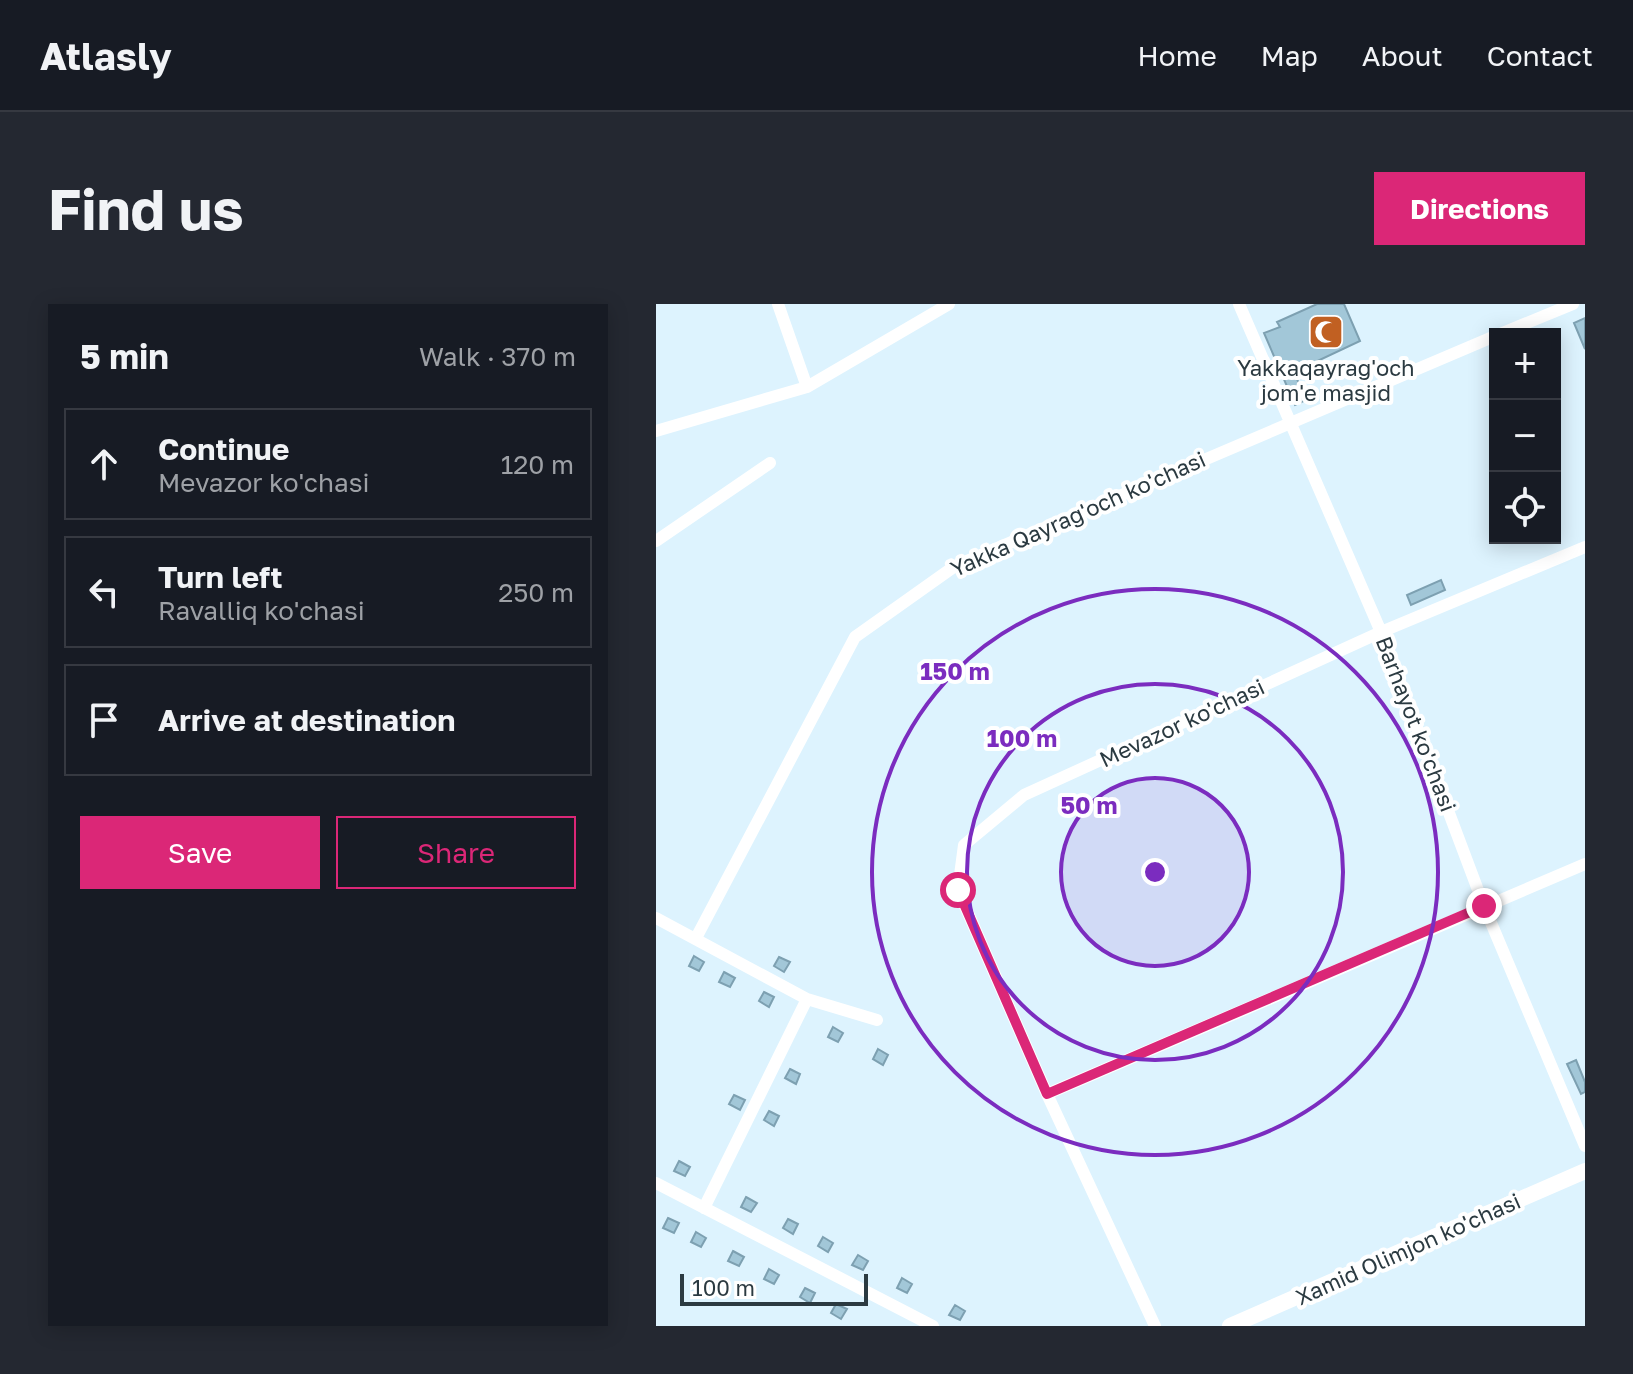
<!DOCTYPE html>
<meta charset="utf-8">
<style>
:root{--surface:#171b24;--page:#242831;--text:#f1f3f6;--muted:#9ea1a6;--line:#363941;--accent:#db2777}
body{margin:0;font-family:"Golos Text",sans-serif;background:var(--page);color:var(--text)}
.controls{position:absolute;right:24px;top:24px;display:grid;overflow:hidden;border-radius:0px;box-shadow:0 4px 20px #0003}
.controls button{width:72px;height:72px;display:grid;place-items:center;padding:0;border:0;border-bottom:2px solid var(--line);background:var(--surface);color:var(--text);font:40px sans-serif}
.scale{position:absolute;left:24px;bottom:20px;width:188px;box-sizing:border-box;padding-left:8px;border:4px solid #2b3a41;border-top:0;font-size:22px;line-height:28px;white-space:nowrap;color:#2b3a41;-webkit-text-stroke:6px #fff;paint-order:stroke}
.stop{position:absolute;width:24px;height:24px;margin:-18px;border:6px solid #db2777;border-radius:50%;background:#fff}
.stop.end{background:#db2777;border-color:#fff;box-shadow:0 2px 8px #0008}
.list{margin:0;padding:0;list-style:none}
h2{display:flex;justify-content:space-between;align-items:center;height:104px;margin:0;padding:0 32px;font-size:34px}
h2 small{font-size:26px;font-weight:400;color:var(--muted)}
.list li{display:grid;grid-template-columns:52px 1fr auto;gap:24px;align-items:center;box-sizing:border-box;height:112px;margin:0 16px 16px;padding:0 16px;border:2px solid var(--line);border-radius:0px}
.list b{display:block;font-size:30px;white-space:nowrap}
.list p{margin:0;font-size:26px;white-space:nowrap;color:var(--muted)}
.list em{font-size:26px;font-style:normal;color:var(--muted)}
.actions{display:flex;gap:16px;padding:24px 32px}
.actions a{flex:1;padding:18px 0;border:2px solid var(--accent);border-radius:0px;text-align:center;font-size:28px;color:var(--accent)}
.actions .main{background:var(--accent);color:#fff}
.icon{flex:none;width:44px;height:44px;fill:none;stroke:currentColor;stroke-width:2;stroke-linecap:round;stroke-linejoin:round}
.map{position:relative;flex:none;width:929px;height:1022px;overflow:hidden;border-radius:0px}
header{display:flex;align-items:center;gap:48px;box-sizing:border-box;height:112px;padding:0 40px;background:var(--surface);border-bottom:2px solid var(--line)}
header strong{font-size:38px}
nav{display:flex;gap:44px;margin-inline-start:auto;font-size:28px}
.intro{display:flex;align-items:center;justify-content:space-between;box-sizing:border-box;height:192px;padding:0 48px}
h1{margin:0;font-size:56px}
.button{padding:20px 36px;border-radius:0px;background:var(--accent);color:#fff;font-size:28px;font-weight:700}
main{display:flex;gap:48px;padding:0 48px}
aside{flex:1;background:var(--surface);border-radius:0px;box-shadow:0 4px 20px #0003}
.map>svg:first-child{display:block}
.building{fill:#a2c7d8;stroke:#7da0b1;stroke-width:2}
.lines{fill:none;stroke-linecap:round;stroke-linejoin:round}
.minor{stroke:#fff;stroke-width:12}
.major{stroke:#fff;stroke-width:16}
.route{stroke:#db2777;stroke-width:10}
.ring{fill:none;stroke:#7b2cbf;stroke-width:4}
.labels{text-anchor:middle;stroke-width:8;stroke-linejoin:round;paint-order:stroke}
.poi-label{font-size:22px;fill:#2b3a41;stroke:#fff}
.street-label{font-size:22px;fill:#2b3a41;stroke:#fff}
.centre{fill:#7b2cbf;stroke:#fff;stroke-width:4}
.ring-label{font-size:24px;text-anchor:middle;font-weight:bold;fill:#7b2cbf;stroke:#fff;stroke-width:8;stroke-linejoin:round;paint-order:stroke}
</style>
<header>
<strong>Atlasly</strong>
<nav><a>Home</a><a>Map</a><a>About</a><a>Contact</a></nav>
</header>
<div class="intro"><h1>Find us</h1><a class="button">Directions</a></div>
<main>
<aside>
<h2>5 min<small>Walk · 370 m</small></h2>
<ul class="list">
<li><svg class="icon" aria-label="ahead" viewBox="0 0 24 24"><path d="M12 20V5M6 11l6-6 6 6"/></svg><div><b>Continue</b><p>Mevazor ko'chasi</p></div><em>120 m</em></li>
<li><svg class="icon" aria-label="left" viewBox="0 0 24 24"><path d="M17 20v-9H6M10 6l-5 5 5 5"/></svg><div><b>Turn left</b><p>Ravalliq ko'chasi</p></div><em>250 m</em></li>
<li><svg class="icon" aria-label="arrive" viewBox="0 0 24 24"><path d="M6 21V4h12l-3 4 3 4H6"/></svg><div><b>Arrive at destination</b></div></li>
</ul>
<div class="actions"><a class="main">Save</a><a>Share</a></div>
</aside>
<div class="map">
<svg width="929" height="1022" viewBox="0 0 929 1022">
<rect width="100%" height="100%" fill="#ddf3fe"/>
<path class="building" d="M 661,0 L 688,0 L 704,37 L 638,68 L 650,96 L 639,101 L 608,29 L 624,23 L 621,18 Z
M 929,14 L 929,45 L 918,19 Z
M 785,276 L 789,286 L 755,301 L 751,291 Z
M 38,652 L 48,658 L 43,667 L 33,662 Z
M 123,653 L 134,658 L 128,668 L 118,662 Z
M 68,668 L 79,674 L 74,683 L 63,678 Z
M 108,688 L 118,693 L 113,703 L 103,697 Z
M 177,723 L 187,729 L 182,738 L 172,733 Z
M 222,745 L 232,751 L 227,761 L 217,755 Z
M 920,756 L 929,778 L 929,788 L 925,790 L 911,760 Z
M 134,765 L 144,770 L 140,780 L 129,774 Z
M 78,791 L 89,796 L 84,806 L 73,800 Z
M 113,807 L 123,812 L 118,822 L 108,816 Z
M 23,857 L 34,863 L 29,872 L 18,867 Z
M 90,893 L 101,899 L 95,908 L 85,903 Z
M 12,914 L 23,919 L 18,929 L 7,924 Z
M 132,915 L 142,920 L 137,930 L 127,924 Z
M 40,928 L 50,934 L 45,943 L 35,938 Z
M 167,933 L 177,939 L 172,948 L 162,942 Z
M 77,947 L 88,953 L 83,962 L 72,957 Z
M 202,951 L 212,957 L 207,966 L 196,961 Z
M 113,965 L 123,971 L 118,980 L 108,975 Z
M 246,974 L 256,980 L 251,989 L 241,984 Z
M 149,984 L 159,989 L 154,999 L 144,993 Z
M 180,1000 L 191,1005 L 185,1015 L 175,1009 Z
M 299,1001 L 309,1007 L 304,1016 L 293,1011 Z"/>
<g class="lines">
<path class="minor" d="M 122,0 L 151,83
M 583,0 L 725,328 L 828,602 L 929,842
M 844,30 L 917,0
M 0,127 L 151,83 L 293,0
M 0,237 L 114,159
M 0,614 L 151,695 L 221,716
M 40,634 L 199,333 L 299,262 L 839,32
M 391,790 L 929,560
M 0,879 L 277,1022
M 48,904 L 151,695
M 499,1022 L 391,790 L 302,586 L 308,541 L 368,491 L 725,328 L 929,243"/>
<path class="major" d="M 574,1022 L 929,867"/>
</g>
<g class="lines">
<path class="route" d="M 302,586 L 391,790 L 828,602"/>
</g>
<circle cx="499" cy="568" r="94" fill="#7b2cbf" fill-opacity=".12"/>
<g class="ring">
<circle cx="499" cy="568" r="94"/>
<circle cx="499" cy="568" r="188"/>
<circle cx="499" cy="568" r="283"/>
</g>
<defs>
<g id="mosque-square" transform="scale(1.8)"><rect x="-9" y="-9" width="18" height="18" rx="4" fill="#c16022" stroke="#fff"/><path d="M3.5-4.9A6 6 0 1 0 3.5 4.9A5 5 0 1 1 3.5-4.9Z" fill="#fff"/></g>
</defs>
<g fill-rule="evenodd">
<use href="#mosque-square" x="670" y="28"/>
</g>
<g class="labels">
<g class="poi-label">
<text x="670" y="72">Yakkaqayrag'och<tspan x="670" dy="25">jom'e masjid</tspan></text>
</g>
<g class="street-label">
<text transform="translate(422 210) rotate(-24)" y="8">Yakka Qayrag'och ko'chasi</text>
<text transform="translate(526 419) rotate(-25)" y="8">Mevazor ko'chasi</text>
<text transform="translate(760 420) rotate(69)" y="8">Barhayot ko'chasi</text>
<text transform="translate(752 945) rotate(-24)" y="8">Xamid Olimjon ko'chasi</text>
</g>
</g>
<circle cx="499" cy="568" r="12" class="centre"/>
<g class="ring-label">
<text x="299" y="376">150 m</text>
<text x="366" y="443">100 m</text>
<text x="433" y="510">50 m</text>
</g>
</svg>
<div class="controls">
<button>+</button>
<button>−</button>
<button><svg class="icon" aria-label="locate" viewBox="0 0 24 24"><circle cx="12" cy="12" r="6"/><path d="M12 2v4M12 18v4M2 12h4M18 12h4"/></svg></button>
</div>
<div class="scale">100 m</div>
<div class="stop" style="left:302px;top:586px"></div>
<div class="stop end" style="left:828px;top:602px"></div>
</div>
</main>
